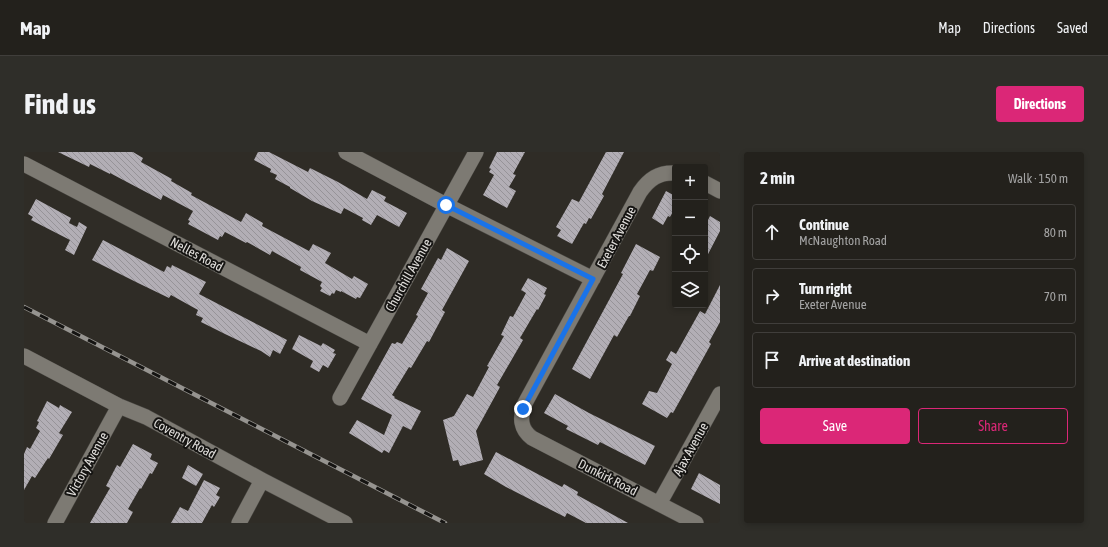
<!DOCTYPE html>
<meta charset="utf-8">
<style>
:root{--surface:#23211c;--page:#2f2e29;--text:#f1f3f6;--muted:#a3a3a3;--line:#403e3b;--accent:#db2777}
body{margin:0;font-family:"Asap Condensed",sans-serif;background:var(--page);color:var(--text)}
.controls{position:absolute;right:12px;top:12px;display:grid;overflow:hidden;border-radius:4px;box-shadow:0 2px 6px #0003}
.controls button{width:36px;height:36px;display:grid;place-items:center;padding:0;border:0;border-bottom:1px solid var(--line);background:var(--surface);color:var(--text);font:20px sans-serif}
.stop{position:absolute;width:12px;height:12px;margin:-9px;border:3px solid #1a73e8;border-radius:50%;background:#fff}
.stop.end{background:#1a73e8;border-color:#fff;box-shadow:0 1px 4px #0008}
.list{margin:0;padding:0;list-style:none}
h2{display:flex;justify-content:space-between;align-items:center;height:52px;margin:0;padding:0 16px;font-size:17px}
h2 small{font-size:13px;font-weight:400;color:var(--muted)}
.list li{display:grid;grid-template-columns:26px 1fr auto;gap:12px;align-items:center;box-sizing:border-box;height:56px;margin:0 8px 8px;padding:0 8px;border:1px solid var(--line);border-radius:4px}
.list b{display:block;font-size:15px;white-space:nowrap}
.list p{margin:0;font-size:13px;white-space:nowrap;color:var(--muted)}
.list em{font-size:13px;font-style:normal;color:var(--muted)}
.actions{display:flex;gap:8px;padding:12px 16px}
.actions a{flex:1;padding:9px 0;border:1px solid var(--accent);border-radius:4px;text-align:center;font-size:14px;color:var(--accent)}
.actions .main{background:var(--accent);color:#fff}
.icon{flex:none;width:22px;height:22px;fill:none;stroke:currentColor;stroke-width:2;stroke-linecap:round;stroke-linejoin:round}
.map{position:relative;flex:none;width:696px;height:371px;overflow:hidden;border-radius:4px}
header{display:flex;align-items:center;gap:24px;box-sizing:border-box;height:56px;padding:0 20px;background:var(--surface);border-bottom:1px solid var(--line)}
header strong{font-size:19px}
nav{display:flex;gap:22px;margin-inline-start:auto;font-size:14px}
.intro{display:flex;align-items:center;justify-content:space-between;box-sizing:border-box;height:96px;padding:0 24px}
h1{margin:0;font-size:28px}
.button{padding:10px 18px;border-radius:4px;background:var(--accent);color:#fff;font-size:14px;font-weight:700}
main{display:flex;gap:24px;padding:0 24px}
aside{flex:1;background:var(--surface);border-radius:4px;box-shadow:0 2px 6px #0003}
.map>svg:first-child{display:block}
.building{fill:url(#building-back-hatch)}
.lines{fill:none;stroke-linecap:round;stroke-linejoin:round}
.street-casing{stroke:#4b4944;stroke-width:16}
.street{stroke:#7d7a73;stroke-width:15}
.rail-casing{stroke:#969490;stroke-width:4.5}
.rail{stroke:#151412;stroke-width:3;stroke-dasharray:9;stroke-linecap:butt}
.route{stroke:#1a73e8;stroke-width:5}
.labels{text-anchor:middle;stroke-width:4;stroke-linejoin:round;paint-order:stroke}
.street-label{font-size:13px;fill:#e0dedb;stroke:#151412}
</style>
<header>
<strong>Map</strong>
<nav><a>Map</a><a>Directions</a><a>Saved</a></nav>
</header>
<div class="intro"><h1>Find us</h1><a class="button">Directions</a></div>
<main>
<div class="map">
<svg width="696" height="371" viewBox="0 0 696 371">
<defs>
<pattern id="building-back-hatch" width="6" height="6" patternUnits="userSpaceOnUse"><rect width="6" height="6" fill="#b2aeb5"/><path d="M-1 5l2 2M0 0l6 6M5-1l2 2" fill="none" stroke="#969398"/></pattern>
</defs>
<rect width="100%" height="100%" fill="#2f2c26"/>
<path class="building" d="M 34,0 L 109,0 L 119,6 L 117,10 L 148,27 L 147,29 L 168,41 L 167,43 L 217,70 L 222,61 L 239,71 L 238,74 L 285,99 L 289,92 L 307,101 L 301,111 L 328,127 L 330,124 L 344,132 L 336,146 L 333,145 L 332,147 L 317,139 L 317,140 L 312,138 L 310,142 L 308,141 L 306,144 L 296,139 L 298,136 L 296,134 L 298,130 L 276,118 L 277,115 L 248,99 L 246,103 L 223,90 L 222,91 L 201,80 L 198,85 L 196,84 L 194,88 L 164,72 L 166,69 L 164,68 L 169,59 L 139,43 L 137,48 L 86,21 L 86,22 L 66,12 L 65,15 L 63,14 Z
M 234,0 L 245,0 L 284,20 L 286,16 L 314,30 L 343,47 L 348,38 L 362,45 L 360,49 L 383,61 L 375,75 L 353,63 L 347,73 L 338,68 L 339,66 L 320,56 L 317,62 L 288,49 L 266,36 L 266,35 L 251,27 L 253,23 L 246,20 L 247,17 L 230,8 Z
M 473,0 L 501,0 L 489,22 L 492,23 L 485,35 L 492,39 L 483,56 L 459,43 L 470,23 L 465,20 L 467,17 L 465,16 Z
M 582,0 L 600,0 L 578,42 L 580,44 L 567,67 L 565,66 L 562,72 L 560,71 L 548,92 L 533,84 L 537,78 L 532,75 L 548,47 L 555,50 Z
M 642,39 L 651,44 L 651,56 L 646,65 L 644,64 L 639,73 L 628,66 Z
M 12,47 L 47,66 L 45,71 L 53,75 L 55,70 L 63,75 L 50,103 L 41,98 L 46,88 L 7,68 L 9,65 L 4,62 Z
M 686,64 L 696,70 L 696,79 L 681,108 L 681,74 Z
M 79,88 L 140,120 L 143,114 L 147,116 L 148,113 L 182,130 L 175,142 L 263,188 L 256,202 L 249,198 L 246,205 L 237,199 L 201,182 L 177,170 L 179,166 L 172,163 L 174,158 L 147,143 L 145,146 L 114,131 L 68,108 Z
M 612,92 L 636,105 L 629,119 L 626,118 L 613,142 L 616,144 L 606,164 L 605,164 L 593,185 L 590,183 L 566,227 L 548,217 L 599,122 L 597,121 Z
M 423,96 L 445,109 L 418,158 L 421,160 L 405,190 L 403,189 L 387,216 L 385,215 L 368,243 L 371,245 L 370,246 L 397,259 L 387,278 L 379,274 L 365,301 L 360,298 L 358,301 L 325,281 L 333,268 L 360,283 L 368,263 L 337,247 L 368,191 L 371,192 L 373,190 L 378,192 L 394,164 L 392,163 L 404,141 L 397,137 L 414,106 L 417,108 Z
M 504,126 L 523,136 L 520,142 L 522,143 L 514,158 L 513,157 L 496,186 L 499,188 L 495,195 L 473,233 L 476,235 L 452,279 L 459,308 L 436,314 L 434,308 L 429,309 L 419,268 L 430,264 L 443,242 L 449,245 L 465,215 L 463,214 L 480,184 L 477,183 L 486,164 L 489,165 L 502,141 L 497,138 Z
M 696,133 L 696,170 L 685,190 L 687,192 L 649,261 L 647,260 L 643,266 L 618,252 L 625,239 L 633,241 L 648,212 L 642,208 L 647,199 L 652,202 L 676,159 L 681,162 Z
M 275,183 L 297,194 L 299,191 L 311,198 L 309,201 L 312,202 L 304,216 L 299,213 L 295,220 L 286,215 L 289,209 L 268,197 Z
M 531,242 L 565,261 L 631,294 L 621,313 L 576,290 L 574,293 L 542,277 L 544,274 L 520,261 Z
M 23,249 L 35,256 L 36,253 L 48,260 L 35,281 L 39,283 L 25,307 L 24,306 L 20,312 L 11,326 L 8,324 L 0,338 L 0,302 L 3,295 L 6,297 L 16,279 L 12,276 L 15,270 L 13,269 Z
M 109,292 L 128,302 L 126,307 L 134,311 L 128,322 L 126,321 L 117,337 L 116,336 L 104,357 L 109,360 L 103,371 L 66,371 L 86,336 L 82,334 L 93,313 L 96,315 Z
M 472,300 L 538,335 L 540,332 L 554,340 L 553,343 L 604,371 L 562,371 L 543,361 L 541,365 L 482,335 L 460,322 Z
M 164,313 L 179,322 L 172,334 L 158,326 Z
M 675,321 L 696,333 L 696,352 L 667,337 Z
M 180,328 L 196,336 L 192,343 L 196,345 L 190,355 L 188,353 L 178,371 L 147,371 L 156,355 L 164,359 Z"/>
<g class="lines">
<g class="street-casing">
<path id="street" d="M 322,0 L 422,53 L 569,127
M 0,12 L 346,192
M 651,21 C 635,20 625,27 616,40 L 500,253 C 496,266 496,277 508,286 L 672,371
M 681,31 L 696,39
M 0,204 L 95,254 L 122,265 L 238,328 L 321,371
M 316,246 L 452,0
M 635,352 L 696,242
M 31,371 L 95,254
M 215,371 L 238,328"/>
</g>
<use href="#street" class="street"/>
<g class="rail-casing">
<path id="rail" d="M 0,155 L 421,371"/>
</g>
<use href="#rail" class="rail"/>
</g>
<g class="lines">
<path class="route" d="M 422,53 L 569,127 L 499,257"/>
</g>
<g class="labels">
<g class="street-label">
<text transform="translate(592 85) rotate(-62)" y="5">Exeter Avenue</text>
<text transform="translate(173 102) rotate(28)" y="5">Nelles Road</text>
<text transform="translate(384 123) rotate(-61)" y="5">Churchill Avenue</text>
<text transform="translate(161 286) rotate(29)" y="5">Coventry Road</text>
<text transform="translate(666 297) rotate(-61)" y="5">Ajax Avenue</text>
<text transform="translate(63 312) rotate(-61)" y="5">Victory Avenue</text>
<text transform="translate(584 325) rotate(27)" y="5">Dunkirk Road</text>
</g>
</g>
</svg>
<div class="controls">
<button>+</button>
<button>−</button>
<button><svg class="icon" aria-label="locate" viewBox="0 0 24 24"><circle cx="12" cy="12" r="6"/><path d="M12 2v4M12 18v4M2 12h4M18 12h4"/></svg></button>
<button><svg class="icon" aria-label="layers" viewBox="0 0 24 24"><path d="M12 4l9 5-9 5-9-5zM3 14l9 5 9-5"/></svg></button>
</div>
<div class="stop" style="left:422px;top:53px"></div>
<div class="stop end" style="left:499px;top:257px"></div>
</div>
<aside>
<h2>2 min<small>Walk · 150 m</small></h2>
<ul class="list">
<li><svg class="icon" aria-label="ahead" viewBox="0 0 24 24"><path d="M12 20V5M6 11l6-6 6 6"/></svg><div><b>Continue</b><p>McNaughton Road</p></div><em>80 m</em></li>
<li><svg class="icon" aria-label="right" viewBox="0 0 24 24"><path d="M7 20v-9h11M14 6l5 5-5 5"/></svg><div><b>Turn right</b><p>Exeter Avenue</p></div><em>70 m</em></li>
<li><svg class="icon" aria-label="arrive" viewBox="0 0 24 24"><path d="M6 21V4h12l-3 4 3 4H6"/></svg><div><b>Arrive at destination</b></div></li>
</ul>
<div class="actions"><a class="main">Save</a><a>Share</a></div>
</aside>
</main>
